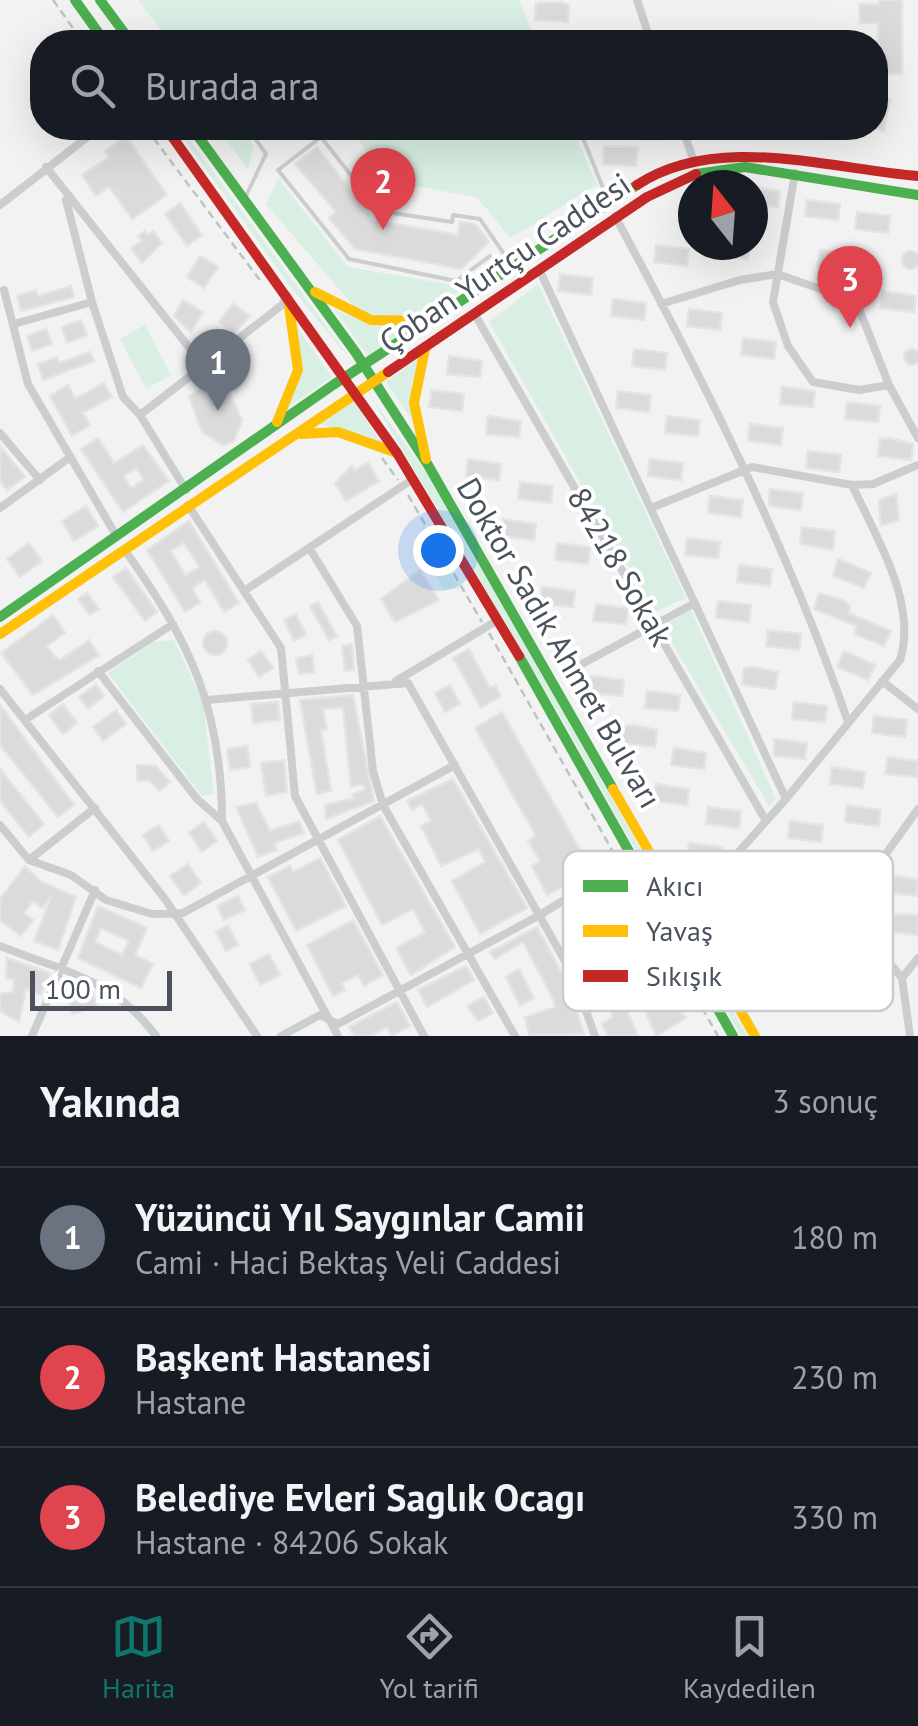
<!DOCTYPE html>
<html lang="tr">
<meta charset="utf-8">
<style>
:root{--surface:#171b24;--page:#242831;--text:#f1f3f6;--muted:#9ea1a6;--line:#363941;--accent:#0f766e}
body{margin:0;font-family:"PT Sans",sans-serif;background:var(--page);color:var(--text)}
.compass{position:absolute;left:678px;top:170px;width:90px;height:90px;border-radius:50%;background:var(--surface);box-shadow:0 10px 40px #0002;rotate:343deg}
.scale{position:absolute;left:30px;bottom:25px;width:142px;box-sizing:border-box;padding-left:10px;border:5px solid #4a535d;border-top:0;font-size:28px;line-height:35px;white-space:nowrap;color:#4a535d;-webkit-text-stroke:8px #fff;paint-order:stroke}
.you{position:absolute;left:438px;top:550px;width:35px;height:35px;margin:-25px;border:8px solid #fff;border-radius:50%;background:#1a73e8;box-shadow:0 0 0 15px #1a73e833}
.badge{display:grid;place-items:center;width:65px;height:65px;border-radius:50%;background:var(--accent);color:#fff;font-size:32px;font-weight:700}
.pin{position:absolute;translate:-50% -82px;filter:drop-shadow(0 2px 5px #0008)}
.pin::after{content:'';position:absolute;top:52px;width:35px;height:30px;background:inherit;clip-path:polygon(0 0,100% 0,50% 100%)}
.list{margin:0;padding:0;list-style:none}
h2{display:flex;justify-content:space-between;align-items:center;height:130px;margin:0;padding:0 40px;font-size:42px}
h2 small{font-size:32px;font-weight:400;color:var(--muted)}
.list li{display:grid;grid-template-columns:65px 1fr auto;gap:30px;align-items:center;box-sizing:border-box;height:140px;padding:0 40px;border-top:2px solid var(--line)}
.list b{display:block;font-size:38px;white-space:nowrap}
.list p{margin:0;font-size:32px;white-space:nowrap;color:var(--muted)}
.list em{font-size:32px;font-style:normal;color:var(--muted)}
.icon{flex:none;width:55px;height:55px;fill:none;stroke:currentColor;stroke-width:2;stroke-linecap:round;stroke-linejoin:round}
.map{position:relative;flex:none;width:918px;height:1036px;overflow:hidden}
.search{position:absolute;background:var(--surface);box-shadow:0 10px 40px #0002;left:30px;right:30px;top:30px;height:110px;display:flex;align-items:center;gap:25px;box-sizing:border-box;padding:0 35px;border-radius:40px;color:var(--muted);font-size:38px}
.sheet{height:550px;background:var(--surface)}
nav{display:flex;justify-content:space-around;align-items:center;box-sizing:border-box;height:140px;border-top:2px solid var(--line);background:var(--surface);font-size:28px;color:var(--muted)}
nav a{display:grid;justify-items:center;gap:5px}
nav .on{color:var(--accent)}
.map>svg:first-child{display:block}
.green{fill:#d9efe3}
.building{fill:#dbdbdc;stroke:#e4e4e5;stroke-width:2.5;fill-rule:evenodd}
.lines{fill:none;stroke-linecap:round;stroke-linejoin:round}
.path{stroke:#bbc5c2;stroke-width:2.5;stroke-dasharray:8 5;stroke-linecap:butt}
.lane{stroke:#cccdcf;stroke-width:4}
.street{stroke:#cccdcf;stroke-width:8}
.fast{stroke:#4caf50;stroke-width:10}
.slow{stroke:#ffc107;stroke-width:10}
.jam{stroke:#c62828;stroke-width:10}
.labels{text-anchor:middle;stroke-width:8;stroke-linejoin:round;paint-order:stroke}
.street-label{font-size:32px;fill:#4a535d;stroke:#fff}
.key{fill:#fff;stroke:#c9cbce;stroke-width:2.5}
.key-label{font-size:28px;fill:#4a535d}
</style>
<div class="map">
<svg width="918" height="1036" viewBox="0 0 918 1036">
<rect width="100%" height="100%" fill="#f2f2f2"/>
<path class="green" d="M 138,0 L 519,0 L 536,42 L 170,42 Z
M 176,128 L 181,128 L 354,364 L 293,290 Z
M 217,128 L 242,128 L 254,146 L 248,170 Z
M 349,128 L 572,128 L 597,185 L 510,238 L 477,197 L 390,182 Z
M 278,178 L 348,267 L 465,287 L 417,317 L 381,318 L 356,309 L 266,204 Z
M 538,284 L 686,598 L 654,612 L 489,322 Z
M 334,309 C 360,323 383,326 413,325 L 369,357 Z
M 292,320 L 332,377 L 288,407 L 301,356 Z
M 145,325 L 171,375 L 146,389 L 120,339 Z
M 419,358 L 412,385 L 412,420 L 386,382 Z
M 369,394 L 427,474 L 747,1036 L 741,1036 L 551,700 Z
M 354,401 L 383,446 L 320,424 Z
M 423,524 L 461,590 L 443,588 L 419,549 Z
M 691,610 L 776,799 L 769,806 L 662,626 Z
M 174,640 L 203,703 L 214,794 L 202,796 L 108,673 L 153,642 Z"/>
<path class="building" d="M 879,0 L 902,0 L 902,74 L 878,74 L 878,23 L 860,23 L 859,4 L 879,4 Z
M 561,2 L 569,5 L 568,22 L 535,20 L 536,3 Z
M 876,96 L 890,99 L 884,131 L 876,129 Z
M 635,128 L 668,128 L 667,139 L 634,139 Z
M 126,136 L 167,195 L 132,219 L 109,187 L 96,196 L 82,175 L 109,157 L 105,151 Z
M 604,146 L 638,147 L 636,166 L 603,164 Z
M 317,147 L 374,220 L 458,235 L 460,222 L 475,224 L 489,242 L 461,269 L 355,249 L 329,218 L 336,212 L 295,164 Z
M 753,187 L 780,191 L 778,207 L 753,205 Z
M 807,200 L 840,204 L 838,220 L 805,216 Z
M 180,203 L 202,235 L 187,246 L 165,214 Z
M 857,212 L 890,216 L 888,233 L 855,229 Z
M 145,231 L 148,235 L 153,231 L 162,243 L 142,263 L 131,248 L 142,241 L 138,236 Z
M 656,245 L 689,249 L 687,266 L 654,262 Z
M 716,245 L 750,245 L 748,259 L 715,256 Z
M 820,250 L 853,254 L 851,270 L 818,267 Z
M902 260a9 9 0 1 1 18 0a9 9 0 1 1-18 0Z
M 200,256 L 218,267 L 204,288 L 187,277 Z
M 560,274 L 593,278 L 591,295 L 558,291 Z
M 71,286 L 74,297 L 21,311 L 17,296 L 36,290 L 38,296 Z
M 883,291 L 916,296 L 914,312 L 880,308 Z
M 613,299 L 646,303 L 644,320 L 611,316 Z
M 183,300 L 203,312 L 191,332 L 174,316 Z
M 233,304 L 250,316 L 234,333 L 219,322 Z
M 689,309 L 722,313 L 720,330 L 687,326 Z
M 81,320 L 87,335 L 67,343 L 62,327 Z
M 46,329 L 52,344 L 32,351 L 27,336 Z
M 743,338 L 776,342 L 774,359 L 741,355 Z
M 634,349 L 667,353 L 665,370 L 632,366 Z
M904 357a8 8 0 1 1 16 0a8 8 0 1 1-16 0Z
M 90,352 L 94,361 L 43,380 L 38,364 L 57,357 L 59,363 Z
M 449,356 L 482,361 L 480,377 L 447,374 Z
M 221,375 L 242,420 L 234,441 L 223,445 L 202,432 L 189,396 Z
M 104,383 L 112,397 L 83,413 L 90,425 L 72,436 L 50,396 L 68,385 L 75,399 Z
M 782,387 L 815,391 L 813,407 L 780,404 Z
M 432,390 L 464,394 L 462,411 L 429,407 Z
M 618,391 L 651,395 L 649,412 L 616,408 Z
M 847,402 L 880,406 L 878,422 L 845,419 Z
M 488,416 L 521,421 L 519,437 L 486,434 Z
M 667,416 L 700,420 L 698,436 L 665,433 Z
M 750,424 L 783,428 L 781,445 L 748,441 Z
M 98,438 L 114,463 L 143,445 L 169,481 L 123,512 L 81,449 ZM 136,468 L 144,480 L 131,488 L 124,476 Z
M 890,438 L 913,444 L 911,460 L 878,456 L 880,439 Z
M 0,446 L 25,477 L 7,490 L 0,481 Z
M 808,451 L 841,455 L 839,472 L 806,468 Z
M 468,459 L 501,464 L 499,480 L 466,476 Z
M 650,459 L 683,463 L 681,480 L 648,476 Z
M 368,463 L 379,481 L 346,501 L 335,483 L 352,466 L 355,470 Z
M 520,482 L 553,486 L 551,503 L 518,499 Z
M 770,489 L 803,493 L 801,510 L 769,506 Z
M 896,494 L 899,520 L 881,526 L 879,500 Z
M 710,496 L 743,500 L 741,517 L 708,513 Z
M 86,506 L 98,526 L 74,541 L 62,521 Z
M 503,519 L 536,524 L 534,540 L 501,536 Z
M 189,521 L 239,603 L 224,612 L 205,580 L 192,588 L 200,602 L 185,612 L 147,550 ZM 184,543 L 200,567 L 185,575 L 171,551 Z
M 802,527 L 835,531 L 833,550 L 800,544 Z
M 687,538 L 720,542 L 718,558 L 685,555 Z
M 29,543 L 42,561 L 20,577 L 7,559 Z
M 557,543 L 590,547 L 588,564 L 555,560 Z
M 838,559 L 871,573 L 864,588 L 833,576 Z
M 739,565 L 772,569 L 770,586 L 737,582 Z
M 126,568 L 157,612 L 145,621 L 113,577 Z
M 420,570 L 439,600 L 395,622 L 381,599 Z
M 542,587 L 575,591 L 573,607 L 540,604 Z
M 87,593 L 99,609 L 90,615 L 78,599 Z
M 819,593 L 843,600 L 850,606 L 849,613 L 891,631 L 884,646 L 854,634 L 857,626 L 814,609 Z
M 718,601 L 751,605 L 749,622 L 716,618 Z
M 318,602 L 337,636 L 329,640 L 310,606 Z
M 596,604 L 628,608 L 626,624 L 593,621 Z
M 296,614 L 306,635 L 294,641 L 284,620 Z
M 53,615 L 65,633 L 47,646 L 53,655 L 60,660 L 89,640 L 99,655 L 33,695 L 1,653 Z
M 768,630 L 801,634 L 799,650 L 766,646 Z
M203 643a12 12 0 1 1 24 0a12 12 0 1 1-24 0Z
M 352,644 L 354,670 L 345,671 L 342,646 Z
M 469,649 L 490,688 L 495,685 L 501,696 L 481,708 L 453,658 Z
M 261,651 L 273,668 L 259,677 L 248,660 Z
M 844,651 L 875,665 L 868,680 L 837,667 Z
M 312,655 L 314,672 L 299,674 L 296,658 Z
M 754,667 L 778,672 L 775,689 L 742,685 L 744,668 Z
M 591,676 L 624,680 L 622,696 L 589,693 Z
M 96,684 L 104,696 L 88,709 L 79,697 Z
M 450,685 L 460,704 L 445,712 L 435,693 Z
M 647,691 L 680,695 L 678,711 L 645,708 Z
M 353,695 L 374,801 L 326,819 L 325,805 L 354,798 L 353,794 L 365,789 L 363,784 L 351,787 L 343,707 L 323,709 L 327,729 L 321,730 L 331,791 L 317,794 L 300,700 Z
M 278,702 L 280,720 L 253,723 L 251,704 Z
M 794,702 L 827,706 L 825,722 L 792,719 Z
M 63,704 L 77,723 L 63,734 L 49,715 Z
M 0,705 L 74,805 L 58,817 L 0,745 Z
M 116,710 L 126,724 L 103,741 L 93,727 Z
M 502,712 L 592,871 L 547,895 L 532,866 L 540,861 L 528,841 L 536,836 L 475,728 Z
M 874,716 L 907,720 L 905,737 L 872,733 Z
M 633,725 L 657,730 L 655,747 L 622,743 L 624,726 Z
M 774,739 L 807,743 L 805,759 L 774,756 Z
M 247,746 L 250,767 L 230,770 L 227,749 Z
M 674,748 L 706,753 L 704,769 L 671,765 Z
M 888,757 L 918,761 L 918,777 L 885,774 Z
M 284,760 L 287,792 L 266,796 L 261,763 Z
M 137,765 L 156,766 L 170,782 L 159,791 L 150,781 L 137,781 Z
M 832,767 L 865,772 L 863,788 L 830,784 Z
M 0,769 L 44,824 L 29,837 L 0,801 Z
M 453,779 L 527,908 L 480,934 L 452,881 L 485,862 L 479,849 L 441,866 L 421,826 L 431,821 L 422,804 L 412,810 L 407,801 Z
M 656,784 L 689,789 L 687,805 L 654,801 Z
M 256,803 L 270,831 L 299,821 L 304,833 L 274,843 L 277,850 L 258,857 L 236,807 Z
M 847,805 L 880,810 L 879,826 L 845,822 Z
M 708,807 L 741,811 L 739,828 L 706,824 Z
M 380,816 L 455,947 L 411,975 L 396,948 L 425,932 L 420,922 L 413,909 L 382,925 L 338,840 Z
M 790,821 L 823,825 L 821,842 L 788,838 Z
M 204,822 L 217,841 L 202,852 L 189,832 Z
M 159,825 L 169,841 L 153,851 L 143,835 Z
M 689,843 L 722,847 L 720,862 L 686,860 Z
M 320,858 L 346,906 L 296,931 L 268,877 L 290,866 L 293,872 Z
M 188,864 L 201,883 L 184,896 L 170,876 Z
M 25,866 L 40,881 L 76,897 L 58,950 L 34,941 L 51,897 L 42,908 L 33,901 L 24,913 L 33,920 L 21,936 L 0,920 L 0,899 Z
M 886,875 L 918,879 L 917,896 L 884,892 Z
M 238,896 L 245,910 L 224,920 L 217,906 Z
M 98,906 L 147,928 L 135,955 L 153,964 L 141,988 L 78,958 ZM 101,928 L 129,941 L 122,955 L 95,942 Z
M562 919a10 10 0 1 1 20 0a10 10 0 1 1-20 0Z
M 903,914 L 918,915 L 918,935 L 891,932 L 893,915 Z
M 353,920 L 383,975 L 364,986 L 358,975 L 342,983 L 345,990 L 333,996 L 307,945 Z
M 228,925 L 238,945 L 226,951 L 216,932 Z
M 537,927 L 571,991 L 584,1034 L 529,1035 L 525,1017 L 555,1007 L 553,999 L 523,942 L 495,959 L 490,952 Z
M 635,930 L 665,992 L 686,1018 L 656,1036 L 638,993 L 623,1002 L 638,1036 L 608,1036 L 602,1024 L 613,1017 L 603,998 L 634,976 L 620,954 L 606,961 L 610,969 L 591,979 L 583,962 Z
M 269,954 L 280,975 L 260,985 L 250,964 Z
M 7,958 L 50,973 L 41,995 L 26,989 L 19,1022 L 0,1011 L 0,994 L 13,992 L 14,979 L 6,978 Z
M 466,966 L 474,980 L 427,1007 L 418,990 Z
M 519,969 L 534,998 L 520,1006 L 506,977 Z
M 92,991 L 97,1006 L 72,1014 L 68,999 Z
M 484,997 L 493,1013 L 478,1021 L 467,1006 Z
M 397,1002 L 410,1026 L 391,1036 L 387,1027 L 371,1036 L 354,1036 L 349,1027 Z"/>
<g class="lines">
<path class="path" d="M 53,0 L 83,42
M 146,128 L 262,283
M 382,458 L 398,480
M 408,495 L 482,622
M 489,633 L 616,857
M 625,872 L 718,1036"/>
<path class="lane" d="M 579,128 L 609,203
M 246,196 L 266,154 L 248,128
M 490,256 L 456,281 L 349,259 L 278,170 L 321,137 L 379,211 L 452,222 L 453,215 L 480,219 L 513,267"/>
<path class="street" d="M 637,0 L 651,42
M 682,128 L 694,161
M 46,167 L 203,365
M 795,173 L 773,302 L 788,346 L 813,382 L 859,390 L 889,385
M 66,200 L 92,302
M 0,205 L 99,128
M 615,216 C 703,379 788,547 848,722
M 539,269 L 786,799
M 4,290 L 28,384 L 117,537
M 661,304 L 740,280 L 777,274 L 856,301 L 889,385 L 918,438
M 474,313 L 766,821
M 14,324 L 92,302 L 123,397 L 140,415 L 186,490
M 140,415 L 282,305 L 287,295
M 0,433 L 40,480
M 188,505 L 281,648 L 295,796 L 424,1036
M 0,508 L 69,458
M 651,508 L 752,467 L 852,485 L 873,484 L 918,465
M 124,549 C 189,640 222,707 222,821
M 310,549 L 357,626 L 373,771 L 383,805 L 515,1036
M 244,591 L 413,479
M 580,665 L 695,603
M 98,671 L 197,799 L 222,821 L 338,1036
M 396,681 L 498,620
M 882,681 L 918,709
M 0,689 L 165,899 L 257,1036
M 207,700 L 408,683 L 574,977 L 595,1036
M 25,720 L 173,624
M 0,825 L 29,860 L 71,875 L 106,900 L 152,914 L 183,913 L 455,765
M 29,860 L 95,808
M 842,905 L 902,978
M 684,913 L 786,799 L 900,660 C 918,603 876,537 852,485
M 0,946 C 64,972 113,978 156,1036
M 902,978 L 910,1036
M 902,978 L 918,958
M 727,985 L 786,955 L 863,886 L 918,809
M 32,1036 L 95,890
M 281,1036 L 320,1015 L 338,1024 L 540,915 L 632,858"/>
<path class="fast" d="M 75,0 L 105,42
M 100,0 L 131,42
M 192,128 L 356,353 L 428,465 L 613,789
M 696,174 L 745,167 L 918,195
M 0,617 L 333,385 L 637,185
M 519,656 L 733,1036"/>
<path class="slow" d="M 315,292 L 371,320 L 434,321
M 425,349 L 414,403 L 426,459
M 277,422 L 298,370 L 288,299
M 301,434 L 338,432 L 397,453
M 0,634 L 388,372
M 613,789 L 755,1036"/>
<path class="jam" d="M 166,128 L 397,453 L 519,656
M 637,185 C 717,132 830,169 918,176
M 388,372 L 647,197 L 696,174"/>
</g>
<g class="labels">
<g class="street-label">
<text transform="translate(505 263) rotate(-34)" y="11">Çoban Yurtçu Caddesi</text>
<text transform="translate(620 567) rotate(60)" y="11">84218 Sokak</text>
<text transform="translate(559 643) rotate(60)" y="11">Doktor Sadık Ahmet Bulvarı</text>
</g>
</g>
<rect x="563" y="851" width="330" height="160" rx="15" class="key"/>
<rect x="583" y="880" width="45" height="12" fill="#4caf50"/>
<rect x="583" y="925" width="45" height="12" fill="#ffc107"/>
<rect x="583" y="970" width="45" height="12" fill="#c62828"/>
<g class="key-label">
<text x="646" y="896">Akıcı</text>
<text x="646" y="941">Yavaş</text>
<text x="646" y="986">Sıkışık</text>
</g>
</svg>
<svg class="compass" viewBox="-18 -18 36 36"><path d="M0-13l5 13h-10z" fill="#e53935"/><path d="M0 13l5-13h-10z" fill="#9ea1a6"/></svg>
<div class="scale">100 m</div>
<div class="you"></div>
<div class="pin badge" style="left:218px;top:411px;background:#6b7280">1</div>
<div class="pin badge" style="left:383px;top:230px;background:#e0444e">2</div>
<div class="pin badge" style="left:850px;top:328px;background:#e0444e">3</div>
<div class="search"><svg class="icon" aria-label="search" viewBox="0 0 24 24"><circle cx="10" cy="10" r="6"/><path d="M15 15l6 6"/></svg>Burada ara</div>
</div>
<section class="sheet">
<h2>Yakında<small>3 sonuç</small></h2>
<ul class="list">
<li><span class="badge" style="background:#6b7280">1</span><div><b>Yüzüncü Yıl Saygınlar Camii</b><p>Cami · Haci Bektaş Veli Caddesi</p></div><em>180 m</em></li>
<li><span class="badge" style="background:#e0444e">2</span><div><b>Başkent Hastanesi</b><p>Hastane</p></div><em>230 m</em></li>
<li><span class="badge" style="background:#e0444e">3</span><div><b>Belediye Evleri Saglık Ocagı</b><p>Hastane · 84206 Sokak</p></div><em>330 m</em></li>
</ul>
</section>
<nav>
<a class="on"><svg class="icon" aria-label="map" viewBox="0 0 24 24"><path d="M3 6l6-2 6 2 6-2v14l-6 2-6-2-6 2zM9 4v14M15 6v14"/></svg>Harita</a>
<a><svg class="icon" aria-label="directions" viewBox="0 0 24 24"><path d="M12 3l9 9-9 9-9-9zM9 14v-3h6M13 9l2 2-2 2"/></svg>Yol tarifi</a>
<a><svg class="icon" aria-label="saved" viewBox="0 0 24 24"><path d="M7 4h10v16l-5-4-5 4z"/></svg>Kaydedilen</a>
</nav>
